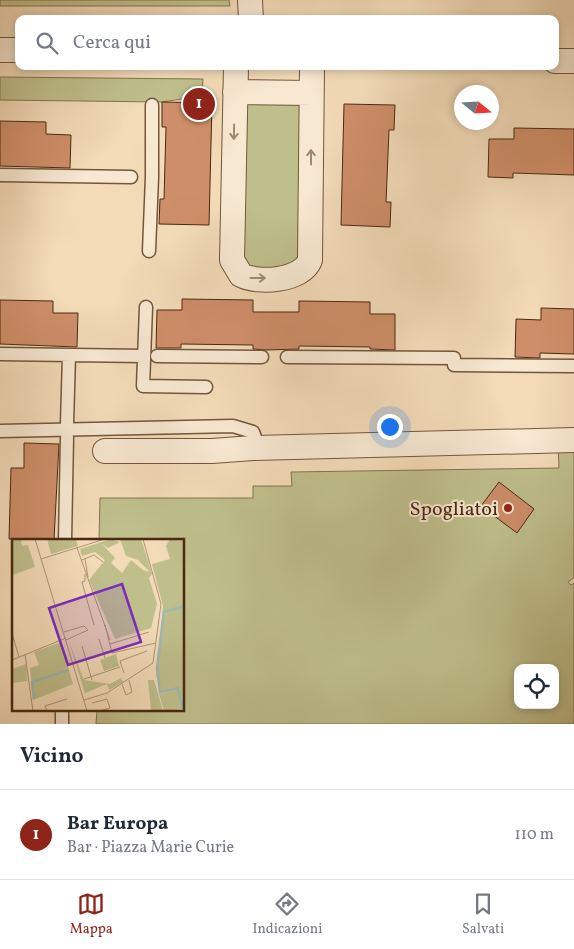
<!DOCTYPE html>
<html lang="it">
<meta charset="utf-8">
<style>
:root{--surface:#fff;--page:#f6f6f7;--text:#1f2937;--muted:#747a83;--line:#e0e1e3;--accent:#8f2418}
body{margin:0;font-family:Vollkorn,serif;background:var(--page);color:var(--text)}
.controls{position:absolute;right:15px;bottom:15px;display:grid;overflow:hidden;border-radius:10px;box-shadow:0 2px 8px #0003}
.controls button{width:45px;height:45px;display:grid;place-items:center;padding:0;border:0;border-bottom:1px solid var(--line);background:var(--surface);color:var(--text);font:25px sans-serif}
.compass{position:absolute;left:454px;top:85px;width:45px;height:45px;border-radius:50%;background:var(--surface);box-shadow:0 2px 8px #0003;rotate:108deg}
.you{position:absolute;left:389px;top:426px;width:18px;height:18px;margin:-12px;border:4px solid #fff;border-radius:50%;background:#1a73e8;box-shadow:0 0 0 8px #1a73e833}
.badge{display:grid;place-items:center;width:32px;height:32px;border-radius:50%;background:var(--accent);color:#fff;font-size:16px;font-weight:700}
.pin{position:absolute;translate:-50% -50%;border:2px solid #fff;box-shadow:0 1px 5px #0006}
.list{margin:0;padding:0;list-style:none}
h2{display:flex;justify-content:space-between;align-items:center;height:65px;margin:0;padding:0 20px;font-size:21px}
h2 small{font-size:16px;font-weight:400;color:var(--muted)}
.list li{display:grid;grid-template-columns:32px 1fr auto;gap:15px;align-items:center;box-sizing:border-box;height:90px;padding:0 20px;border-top:1px solid var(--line)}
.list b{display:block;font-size:19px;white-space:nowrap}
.list p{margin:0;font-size:16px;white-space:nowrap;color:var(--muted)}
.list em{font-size:16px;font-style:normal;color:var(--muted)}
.icon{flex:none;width:28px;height:28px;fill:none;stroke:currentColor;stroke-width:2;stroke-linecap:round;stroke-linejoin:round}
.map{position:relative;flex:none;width:574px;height:724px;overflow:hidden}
.search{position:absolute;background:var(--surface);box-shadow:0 2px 8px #0003;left:15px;right:15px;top:15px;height:55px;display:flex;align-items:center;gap:12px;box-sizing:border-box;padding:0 18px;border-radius:10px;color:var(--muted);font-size:19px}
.sheet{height:155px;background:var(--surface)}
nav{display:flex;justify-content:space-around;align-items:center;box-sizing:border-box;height:70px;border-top:1px solid var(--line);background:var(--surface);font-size:14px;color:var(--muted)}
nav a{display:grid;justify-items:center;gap:2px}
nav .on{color:var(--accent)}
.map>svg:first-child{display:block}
.grass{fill:#bfbf8c;stroke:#84744e;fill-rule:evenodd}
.building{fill:#ce8e69;stroke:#492a11}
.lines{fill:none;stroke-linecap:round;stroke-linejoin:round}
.service-casing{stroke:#74563b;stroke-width:15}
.minor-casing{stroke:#74563b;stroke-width:26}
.service{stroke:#f7e8d1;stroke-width:12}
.minor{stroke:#f7e8d1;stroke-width:24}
.oneway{stroke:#a08971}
.poi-dot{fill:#8f2418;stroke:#f7e8d1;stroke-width:2}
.labels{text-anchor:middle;stroke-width:4;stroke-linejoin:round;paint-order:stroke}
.poi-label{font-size:20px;fill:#492a11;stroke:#f7e8d1;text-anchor:end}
.inset-river{fill:none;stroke:#9db9b6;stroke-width:2.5}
.inset-road{fill:none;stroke:#af9475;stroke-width:1}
.view{fill:#7b2cbf;fill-opacity:0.15;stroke:#7b2cbf;stroke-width:2.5}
.inset-edge{fill:none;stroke:#492a11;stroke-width:2.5}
</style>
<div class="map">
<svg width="574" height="724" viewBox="0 0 574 724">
<rect width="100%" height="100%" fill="#f3dbb8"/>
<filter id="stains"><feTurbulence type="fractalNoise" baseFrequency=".004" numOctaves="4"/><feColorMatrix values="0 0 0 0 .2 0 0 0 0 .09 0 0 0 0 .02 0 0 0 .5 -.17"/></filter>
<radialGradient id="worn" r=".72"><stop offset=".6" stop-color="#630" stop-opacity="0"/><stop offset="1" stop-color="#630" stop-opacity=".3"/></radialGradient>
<path class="grass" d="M 0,0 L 229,0 L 230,6 L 0,6 Z
M 0,77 L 203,79 L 202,96 L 162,102 L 0,100 Z
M 249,102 L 297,102 L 300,107 L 299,263 L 257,273 L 243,264 L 247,105 Z
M 558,443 L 574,443 L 574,578 L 568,582 L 571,585 L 574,583 L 574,724 L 96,724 L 97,710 L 184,710 L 184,540 L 99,540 L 100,498 L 253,498 L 253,486 L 292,486 L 291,472 L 559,468 ZM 518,668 L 555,668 L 555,705 L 518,705 Z"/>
<path class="building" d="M 162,102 L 212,103 L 209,225 L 159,224 L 160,199 L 164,199 L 166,127 L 162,127 Z
M 344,104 L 395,105 L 394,130 L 389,130 L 386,202 L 391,202 L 390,227 L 341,225 Z
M 0,121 L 46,122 L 46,134 L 71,135 L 70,168 L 0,166 Z
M 514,128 L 574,129 L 574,175 L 513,173 L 513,178 L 488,177 L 489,139 L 514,139 Z
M 182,299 L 253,300 L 253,312 L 299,312 L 299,301 L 370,302 L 370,314 L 395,314 L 395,350 L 370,349 L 370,347 L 299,346 L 299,349 L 266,350 L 253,349 L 253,345 L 181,344 L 181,348 L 156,348 L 157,310 L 182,310 Z
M 0,300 L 53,301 L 53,313 L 78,313 L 77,347 L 0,344 Z
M 541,308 L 574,309 L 574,354 L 540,353 L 540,358 L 515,357 L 516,319 L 541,320 Z
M 24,443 L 59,444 L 54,540 L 9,539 L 11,468 L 24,468 Z
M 499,482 L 534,509 L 517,533 L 481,506 Z"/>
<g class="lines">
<g class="service-casing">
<path id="service" d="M 0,175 L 131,177
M 149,251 L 152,177 L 152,105
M 146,307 L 143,386 L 206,387
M 0,354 L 144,356
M 157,356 L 262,357
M 287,357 L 454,358 L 454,365 L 574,366
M 67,424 L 69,355
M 0,431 L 233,426 L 253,432 L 259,448
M 65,540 L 67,437
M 62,724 L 62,710"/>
</g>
<g class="minor-casing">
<path id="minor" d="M 250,0 L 251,19
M 0,50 L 19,50
M 555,61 L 574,61
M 236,66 L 232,260 L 241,275 C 258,284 302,281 310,260 L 312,66
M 235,92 L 311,93
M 105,451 L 212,451 L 253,448 L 574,440"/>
</g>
<use href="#service" class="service"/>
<use href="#minor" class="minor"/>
</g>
<defs><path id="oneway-shaft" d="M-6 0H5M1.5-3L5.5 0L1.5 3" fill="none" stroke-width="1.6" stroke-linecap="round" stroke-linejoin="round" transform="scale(1.25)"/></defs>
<g class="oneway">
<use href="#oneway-shaft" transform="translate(234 132) rotate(91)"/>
<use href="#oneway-shaft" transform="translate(311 157) rotate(-90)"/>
<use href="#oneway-shaft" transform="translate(258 278)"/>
</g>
<circle class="poi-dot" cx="508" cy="508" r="5"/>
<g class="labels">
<g class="poi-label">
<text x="498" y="515">Spogliatoi</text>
</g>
</g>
<g transform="translate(12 539)">
<rect width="172" height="172" fill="#f3dbb8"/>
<path d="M 99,0 L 108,3 L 96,9 L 90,5 L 103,19 L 99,24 L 110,34 L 119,21 L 131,31 L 138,33 L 126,21 L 114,17 L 108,0 L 129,0 L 140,35 L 137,39 L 145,65 L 139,89 L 103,100 L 77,41 L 93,21 L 83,13 L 70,17 L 68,10 ZM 49,103 L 61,145 L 21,161 L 18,129 L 27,126 L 22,113 ZM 57,103 L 72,141 L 98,145 L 109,139 L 111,143 L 97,151 L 95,145 L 73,154 ZM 136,141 L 142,141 L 151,172 L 139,172 Z" fill="#bfbf8c"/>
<path d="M 0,0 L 9,0 L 10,7 L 16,6 L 23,28 L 0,36 ZM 35,0 L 64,0 L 66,7 L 39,15 ZM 158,0 L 172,0 L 172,157 L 165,159 L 164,152 L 150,153 L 144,136 L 151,67 L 140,25 L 158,20 L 154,7 ZM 104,115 L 107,127 L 92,132 L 88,121 ZM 14,125 L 15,142 L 0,144 L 0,130 Z" fill="#bfbf8c"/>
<path d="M 167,150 L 168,155 L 172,154 L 172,170 L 152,172 L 147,155 Z" fill="#bfbf8c"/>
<path class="inset-river" d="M 22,160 L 20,143 L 57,131M 171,170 L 166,149 L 148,153 L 145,129 L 152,73 L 173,67"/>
<path class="inset-road" d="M 23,0 L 75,172M 65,9 L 98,101M 29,20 L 93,0M 73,20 L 76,38M 70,21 L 82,16 L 91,23M 73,35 L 73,42 L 70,43 L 82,86M 93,86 L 100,114 L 144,104M 52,93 L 72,87 L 76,91 L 54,101M 0,94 L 7,118M 87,100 L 93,119M 98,105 L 137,93M 70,107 L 80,141M 13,115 L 21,172M 0,121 L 54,99M 112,134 L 108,122 L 135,112M 72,140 L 108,128M 110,145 L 114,156 L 120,153 L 117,141M 72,161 L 95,154 L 141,124 L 149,65 L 131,0M 80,164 L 95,160 L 98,169 L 91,171M 35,172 L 33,167 L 55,160"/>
<path class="view" d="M 110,45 L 129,103 L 56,126 L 37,69 Z"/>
<rect width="172" height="172" class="inset-edge"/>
</g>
<rect width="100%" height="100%" filter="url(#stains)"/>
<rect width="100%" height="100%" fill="url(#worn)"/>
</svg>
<div class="controls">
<button><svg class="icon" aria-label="locate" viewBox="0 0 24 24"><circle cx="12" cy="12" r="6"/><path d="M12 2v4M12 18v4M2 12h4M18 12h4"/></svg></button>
</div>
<svg class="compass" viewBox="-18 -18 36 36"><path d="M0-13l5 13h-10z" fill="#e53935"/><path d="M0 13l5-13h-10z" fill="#747a83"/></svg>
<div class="you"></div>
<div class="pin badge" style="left:199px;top:104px">1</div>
<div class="search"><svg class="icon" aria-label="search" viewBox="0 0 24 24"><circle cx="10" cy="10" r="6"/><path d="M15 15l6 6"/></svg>Cerca qui</div>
</div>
<section class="sheet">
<h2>Vicino<small></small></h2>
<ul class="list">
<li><span class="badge">1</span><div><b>Bar Europa</b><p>Bar · Piazza Marie Curie</p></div><em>110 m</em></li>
</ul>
</section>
<nav>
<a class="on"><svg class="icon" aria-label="map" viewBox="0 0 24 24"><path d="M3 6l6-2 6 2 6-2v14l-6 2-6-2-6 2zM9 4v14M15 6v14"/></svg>Mappa</a>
<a><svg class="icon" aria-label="directions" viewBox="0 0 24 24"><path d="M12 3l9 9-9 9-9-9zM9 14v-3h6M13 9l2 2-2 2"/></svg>Indicazioni</a>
<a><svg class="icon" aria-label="saved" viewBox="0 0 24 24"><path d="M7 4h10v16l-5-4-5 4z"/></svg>Salvati</a>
</nav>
